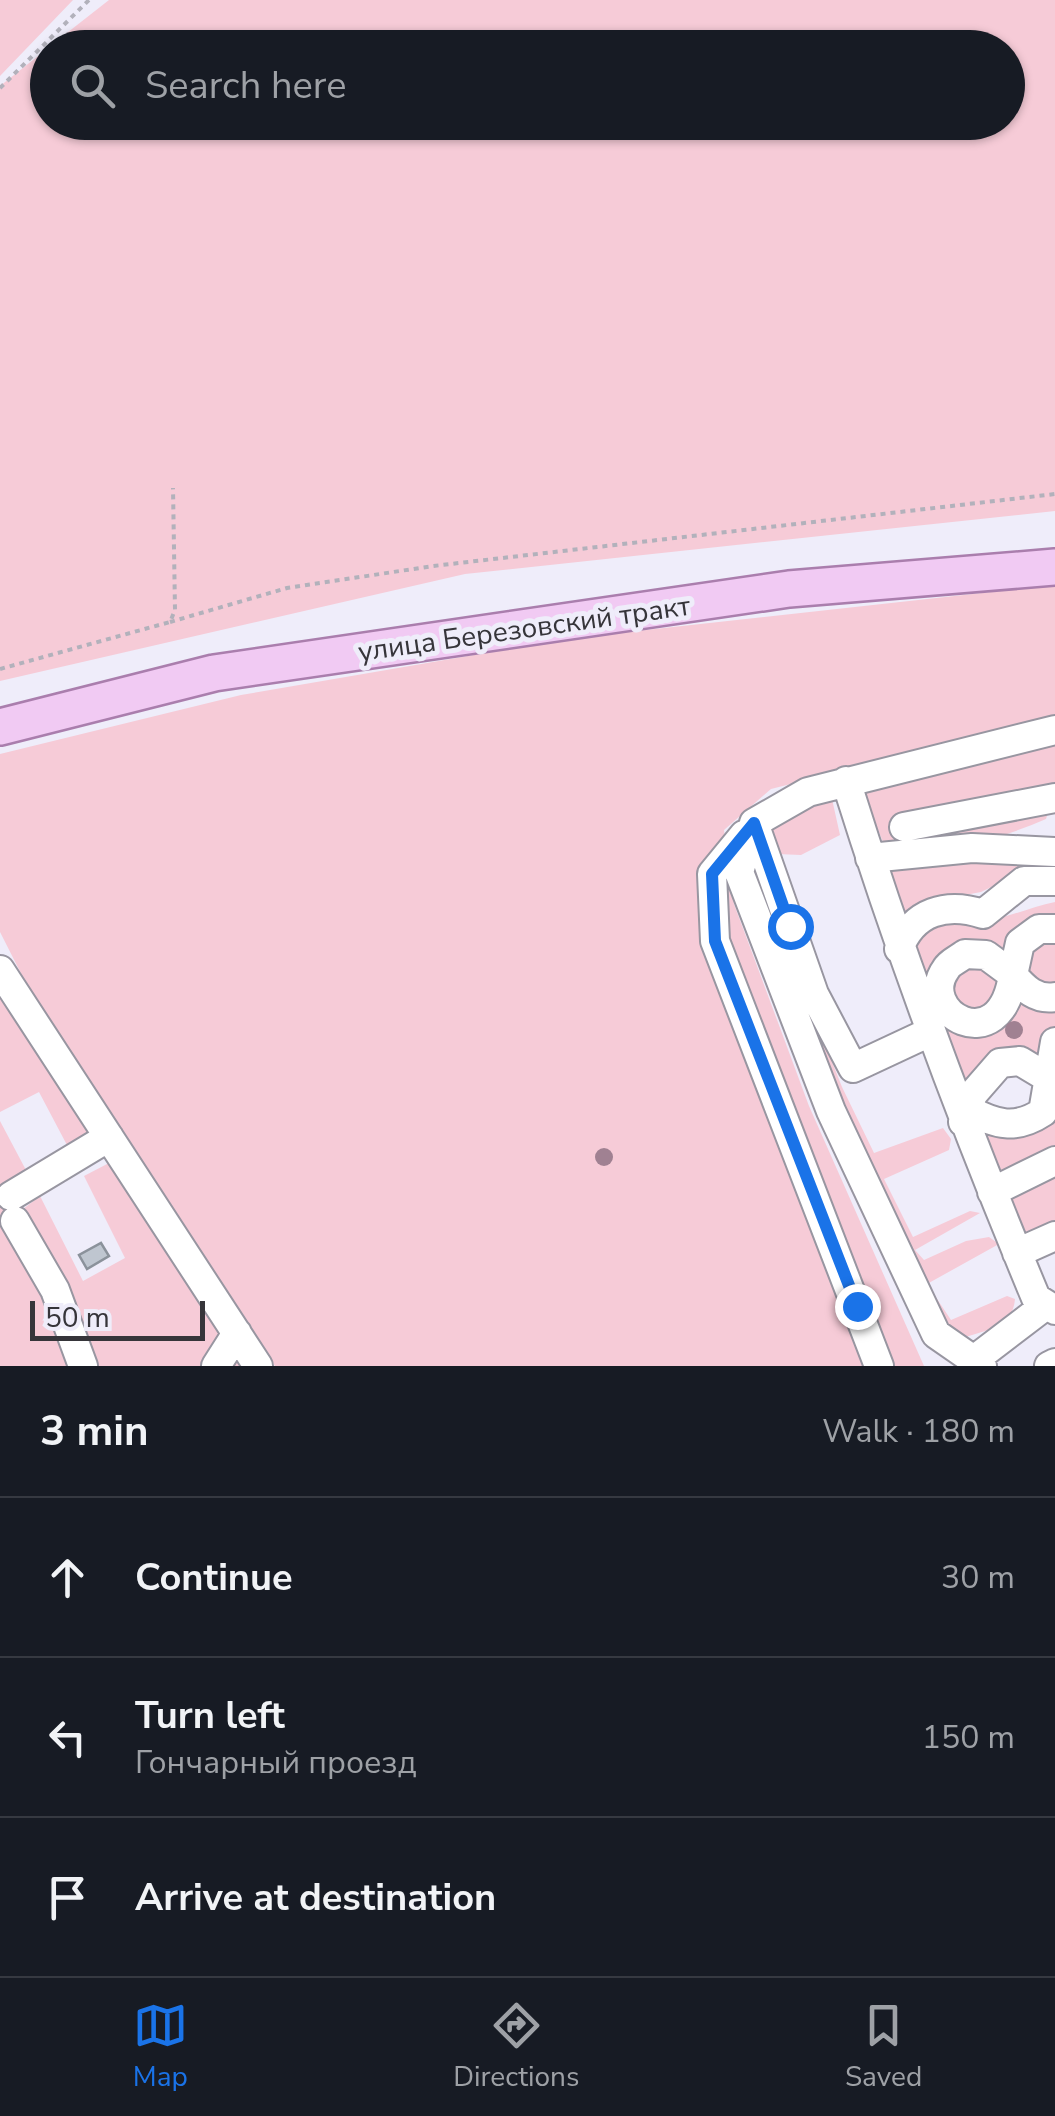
<!DOCTYPE html>
<meta charset="utf-8">
<style>
:root{--surface:#171b24;--page:#242831;--text:#f1f3f6;--muted:#9ea1a6;--line:#363941;--accent:#1a73e8}
body{margin:0;font-family:"Nunito Sans",sans-serif;background:var(--page);color:var(--text)}
.scale{position:absolute;left:30px;bottom:25px;width:175px;box-sizing:border-box;padding-left:10px;border:5px solid #36353a;border-top:0;font-size:28px;line-height:35px;white-space:nowrap;color:#36353a;-webkit-text-stroke:8px #efedfa;paint-order:stroke}
.stop{position:absolute;width:30px;height:30px;margin:-22px;border:8px solid #1a73e8;border-radius:50%;background:#fff}
.stop.end{background:#1a73e8;border-color:#fff;box-shadow:0 2px 10px #0008}
.list{margin:0;padding:0;list-style:none}
h2{display:flex;justify-content:space-between;align-items:center;height:130px;margin:0;padding:0 40px;font-size:42px}
h2 small{font-size:32px;font-weight:400;color:var(--muted)}
.list li{display:grid;grid-template-columns:65px 1fr auto;gap:30px;align-items:center;box-sizing:border-box;height:160px;padding:0 40px;border-top:2px solid var(--line)}
.list b{display:block;font-size:38px;white-space:nowrap}
.list p{margin:0;font-size:32px;white-space:nowrap;color:var(--muted)}
.list em{font-size:32px;font-style:normal;color:var(--muted)}
.icon{flex:none;width:55px;height:55px;fill:none;stroke:currentColor;stroke-width:2;stroke-linecap:round;stroke-linejoin:round}
.map{position:relative;flex:none;width:1055px;height:1366px;overflow:hidden}
.search{position:absolute;background:var(--surface);box-shadow:0 2px 8px #0004;left:30px;right:30px;top:30px;height:110px;display:flex;align-items:center;gap:25px;box-sizing:border-box;padding:0 35px;border-radius:55px;color:var(--muted);font-size:38px}
.sheet{height:610px;background:var(--surface)}
nav{display:flex;justify-content:space-around;align-items:center;box-sizing:border-box;height:140px;border-top:2px solid var(--line);background:var(--surface);font-size:28px;color:var(--muted)}
nav a{display:grid;justify-items:center;gap:5px}
nav .on{color:var(--accent)}
.map>svg:first-child{display:block}
.green{fill:#f6cbd7}
.building{fill:#bfc6d0;stroke:#8b929b;stroke-width:2.5}
.lines{fill:none;stroke-linecap:round;stroke-linejoin:round}
.minor-casing{stroke:#9896a1;stroke-width:32}
.major-casing{stroke:#aa7ead;stroke-width:40}
.path{stroke:#b2b1bb;stroke-width:4;stroke-dasharray:5 5;stroke-linecap:butt}
.minor{stroke:#fff;stroke-width:28}
.major{stroke:#f1caf3;stroke-width:35}
.tree{fill:#a08192}
.route{stroke:#1a73e8;stroke-width:12}
.labels{text-anchor:middle;stroke-width:10;stroke-linejoin:round;paint-order:stroke}
.street-label{font-size:28px;fill:#36353a;stroke:#efedfa}
</style>
<div class="map">
<svg width="1055" height="1366" viewBox="0 0 1055 1366">
<rect width="100%" height="100%" fill="#efedfa"/>
<path class="green" d="M 0,0 L 73,0 L 0,76 Z
M 109,0 L 1055,0 L 1055,511 L 465,574 L 0,681 L 0,86 L 47,49 L 48,122 L 1008,122 L 1008,48 L 49,47 Z
M 1055,585 L 1055,717 L 771,789 L 724,830 L 734,904 L 809,1106 L 924,1366 L 275,1366 L 37,1005 L 0,932 L 0,754 L 241,695 L 573,638 Z
M 1055,739 L 1055,791 L 1046,819 C 993,842 940,855 883,842 L 862,791 Z
M 832,799 L 840,835 L 801,855 L 777,854 L 767,831 L 811,804 Z
M 1049,859 L 981,892 L 922,903 L 905,925 L 887,871 L 917,863 Z
M 753,863 L 842,1087 L 874,1153 L 943,1128 L 951,1139 L 949,1150 L 884,1179 L 913,1237 L 970,1211 L 980,1213 L 915,1250 L 924,1260 L 966,1241 L 989,1237 L 999,1244 L 927,1284 L 951,1320 L 1007,1296 L 1015,1299 C 1013,1329 981,1331 956,1340 L 933,1319 L 750,891 Z
M 1055,902 L 1055,919 L 1009,957 L 975,948 L 926,1001 C 916,971 901,926 948,920 C 963,918 980,922 995,919 C 1014,915 1035,906 1055,902 Z
M 1055,937 L 1055,987 L 1042,987 L 1026,971 L 1028,948 Z
M 975,961 L 1000,977 L 989,1013 L 955,1009 L 950,977 Z
M 0,993 L 94,1132 L 68,1147 L 39,1092 L 0,1112 Z
M 1019,996 L 1055,1002 L 1055,1034 L 1042,1058 L 1032,1057 L 964,1101 L 932,1015 L 958,1028 Z
M 1055,1109 L 1055,1153 L 997,1182 L 974,1123 Z
M 0,1121 L 27,1172 L 8,1183 L 23,1209 L 40,1196 L 83,1281 L 125,1258 L 84,1176 L 109,1163 L 251,1366 L 0,1366 Z
M 1055,1166 L 1055,1231 L 1027,1242 L 1002,1192 Z"/>
<path class="building" d="M 101,1243 L 109,1256 L 87,1269 L 79,1255 Z"/>
<g class="lines">
<g class="minor-casing">
<path id="minor" d="M 846,781 C 901,957 965,1128 1036,1298 L 1055,1310
M 754,823 L 814,994 L 853,1068 L 930,1032
M 904,827 L 1055,798
M 744,835 L 712,874 L 715,941 L 879,1366
M 870,858 L 972,848 L 1055,852
M 1055,929 L 1039,929 L 1020,943 L 1013,975 C 1025,989 1036,1000 1055,997
M 899,949 C 913,911 947,902 983,914 L 1024,881 L 1055,881
M 965,954 L 986,955 L 1013,975 C 1000,1063 915,1011 946,969 C 949,963 960,958 965,954 Z
M 0,970 L 258,1366
M 969,1110 C 996,1125 1016,1130 1043,1112 L 1055,1042
M 963,1122 L 973,1094 L 1000,1063 L 1020,1061 L 1055,1082
M 992,1192 L 1055,1161
M 11,1196 L 109,1137
M 15,1221 L 55,1290 L 83,1366
M 1017,1253 L 1055,1236
M 974,1360 L 1046,1305
M 216,1366 L 237,1333
M 982,1366 L 936,1334 L 831,1111 L 739,872 L 754,823 L 808,792 L 1055,730
M 1049,1366 L 1055,1363"/>
</g>
<g class="major-casing">
<path id="major" d="M 0,727 L 214,673 L 789,589 L 1055,567"/>
</g>
<path class="path" d="M 0,88 L 89,0
M 170,622 L 287,588 L 433,566 L 1055,494
M 0,669 L 170,622 L 175,610 L 173,488"/>
<use href="#minor" class="minor"/>
<use href="#major" class="major"/>
</g>
<g class="tree">
<circle cx="1014" cy="1030" r="9"/>
<circle cx="604" cy="1157" r="9"/>
</g>
<g class="lines">
<path class="route" d="M 790,926 L 754,823 L 712,874 L 715,941 L 857,1306"/>
</g>
<g class="labels">
<g class="street-label">
<text transform="translate(524 628) rotate(-8)" y="10">улица Березовский тракт</text>
</g>
</g>
</svg>
<div class="scale">50 m</div>
<div class="stop" style="left:790px;top:926px"></div>
<div class="stop end" style="left:857px;top:1306px"></div>
<div class="search"><svg class="icon" aria-label="search" viewBox="0 0 24 24"><circle cx="10" cy="10" r="6"/><path d="M15 15l6 6"/></svg>Search here</div>
</div>
<section class="sheet">
<h2>3 min<small>Walk · 180 m</small></h2>
<ul class="list">
<li><svg class="icon" aria-label="ahead" viewBox="0 0 24 24"><path d="M12 20V5M6 11l6-6 6 6"/></svg><div><b>Continue</b></div><em>30 m</em></li>
<li><svg class="icon" aria-label="left" viewBox="0 0 24 24"><path d="M17 20v-9H6M10 6l-5 5 5 5"/></svg><div><b>Turn left</b><p>Гончарный проезд</p></div><em>150 m</em></li>
<li><svg class="icon" aria-label="arrive" viewBox="0 0 24 24"><path d="M6 21V4h12l-3 4 3 4H6"/></svg><div><b>Arrive at destination</b></div></li>
</ul>
</section>
<nav>
<a class="on"><svg class="icon" aria-label="map" viewBox="0 0 24 24"><path d="M3 6l6-2 6 2 6-2v14l-6 2-6-2-6 2zM9 4v14M15 6v14"/></svg>Map</a>
<a><svg class="icon" aria-label="directions" viewBox="0 0 24 24"><path d="M12 3l9 9-9 9-9-9zM9 14v-3h6M13 9l2 2-2 2"/></svg>Directions</a>
<a><svg class="icon" aria-label="saved" viewBox="0 0 24 24"><path d="M7 4h10v16l-5-4-5 4z"/></svg>Saved</a>
</nav>
